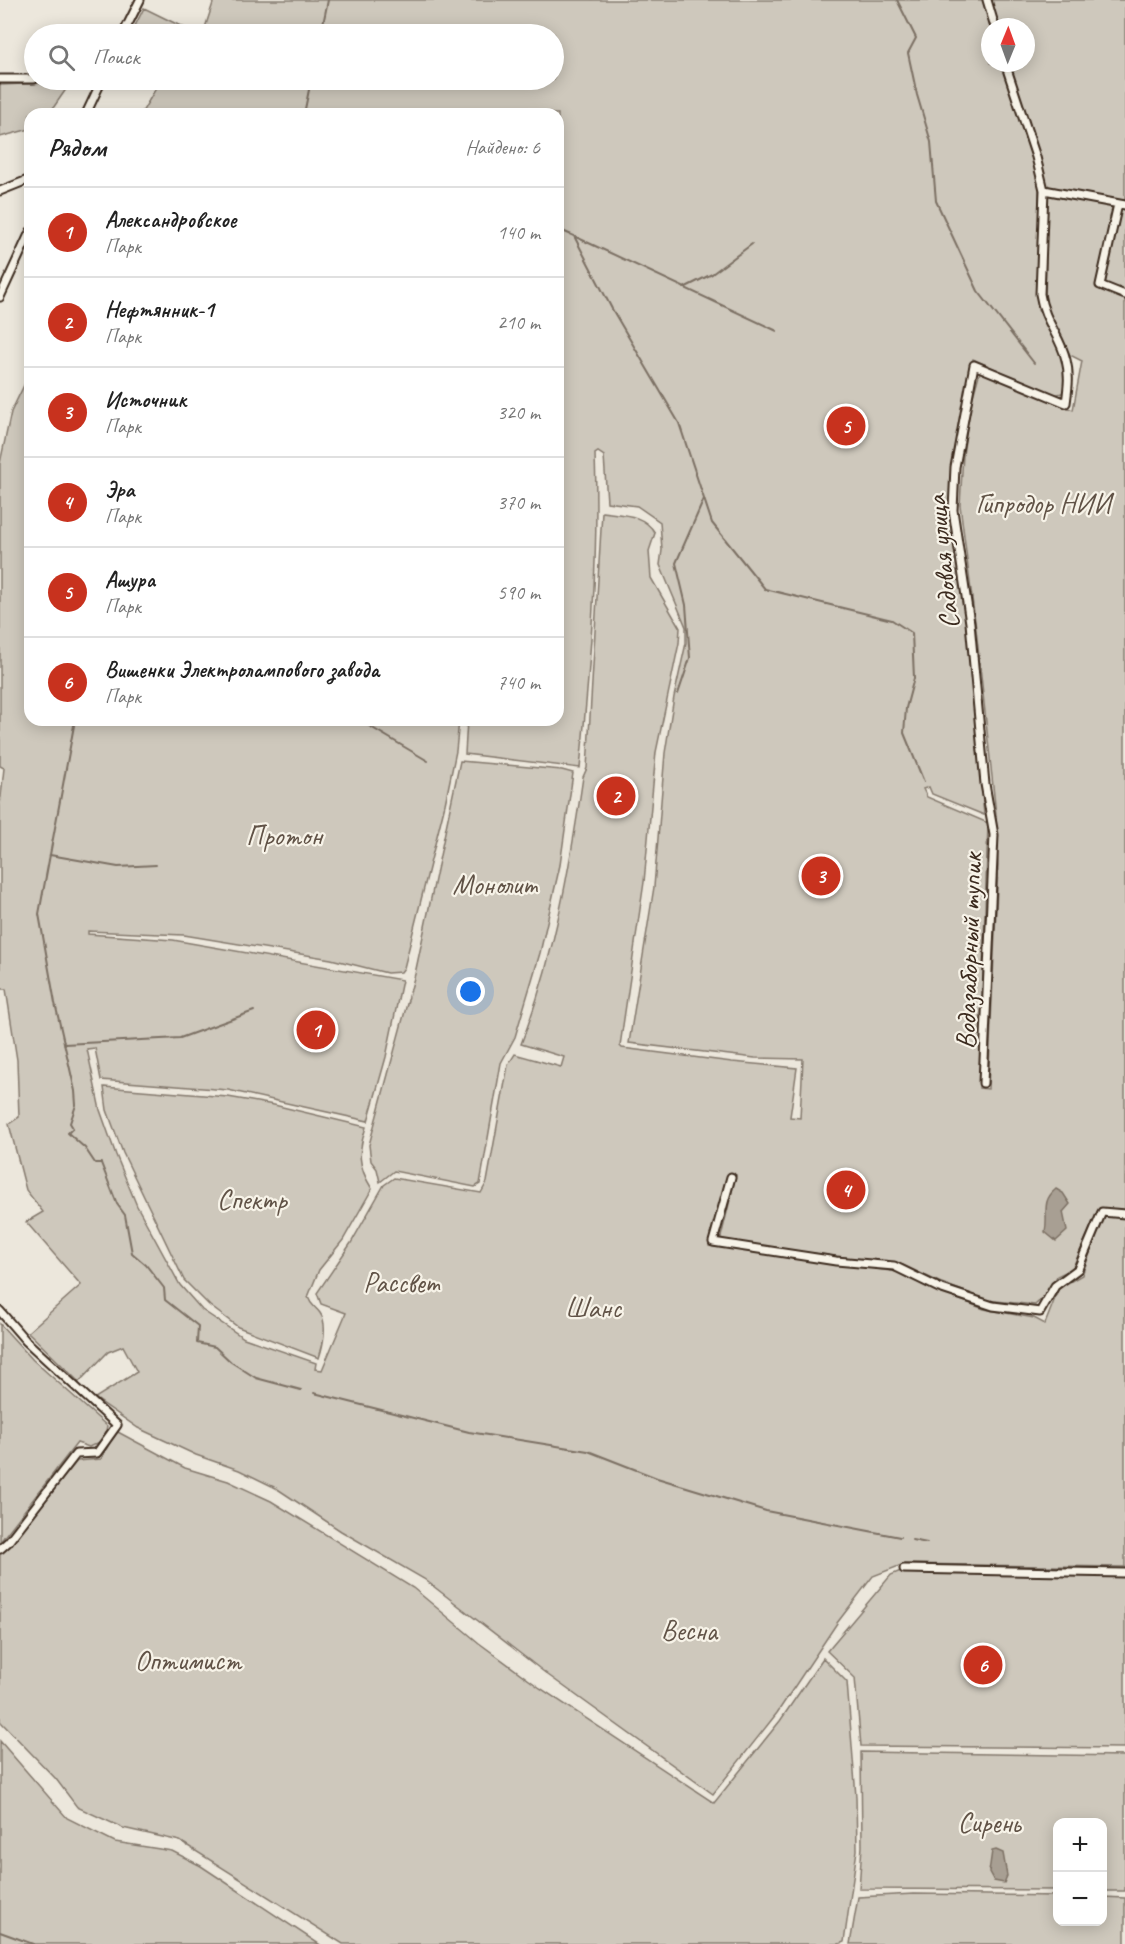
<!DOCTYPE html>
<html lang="ru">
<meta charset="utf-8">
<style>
:root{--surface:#fff;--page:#f2f2f2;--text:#222;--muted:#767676;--line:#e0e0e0;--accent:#c8321e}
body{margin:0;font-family:Caveat,sans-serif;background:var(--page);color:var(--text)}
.controls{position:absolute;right:18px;bottom:18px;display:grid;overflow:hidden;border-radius:12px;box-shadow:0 3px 15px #0003}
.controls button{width:54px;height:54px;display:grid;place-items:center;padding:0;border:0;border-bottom:2px solid var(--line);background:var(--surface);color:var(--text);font:30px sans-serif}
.compass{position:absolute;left:981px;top:18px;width:54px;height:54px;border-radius:50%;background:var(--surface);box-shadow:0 3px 15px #0003;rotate:1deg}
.you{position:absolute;left:471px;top:992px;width:21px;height:21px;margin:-15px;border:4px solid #fff;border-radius:50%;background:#1a73e8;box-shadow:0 0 0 9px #1a73e833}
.badge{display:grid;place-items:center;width:39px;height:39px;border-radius:50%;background:var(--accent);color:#fff;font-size:20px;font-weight:700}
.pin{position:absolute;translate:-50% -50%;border:3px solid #fff;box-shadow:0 2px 6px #0006}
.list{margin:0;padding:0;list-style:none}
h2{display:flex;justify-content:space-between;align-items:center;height:78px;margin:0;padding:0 24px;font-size:26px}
h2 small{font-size:20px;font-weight:400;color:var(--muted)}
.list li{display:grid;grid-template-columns:39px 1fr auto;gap:18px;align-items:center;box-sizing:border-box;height:90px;padding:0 24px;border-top:2px solid var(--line)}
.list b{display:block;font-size:22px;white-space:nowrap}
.list p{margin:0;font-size:20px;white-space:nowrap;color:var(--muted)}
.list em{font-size:20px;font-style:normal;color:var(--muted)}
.icon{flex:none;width:33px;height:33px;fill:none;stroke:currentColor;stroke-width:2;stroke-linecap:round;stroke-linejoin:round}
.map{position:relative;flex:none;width:1125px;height:1944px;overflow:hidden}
.search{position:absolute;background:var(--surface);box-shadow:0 3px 15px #0003;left:24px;top:24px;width:540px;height:66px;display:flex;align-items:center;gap:15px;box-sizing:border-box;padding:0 21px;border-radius:33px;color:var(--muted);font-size:22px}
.panel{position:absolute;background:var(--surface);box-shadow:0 3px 15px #0003;left:24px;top:108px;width:540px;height:618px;border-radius:18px}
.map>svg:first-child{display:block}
.green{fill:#cec8bc;stroke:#84796d;stroke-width:1.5;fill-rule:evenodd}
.water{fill:#a89f93;stroke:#7c7064;stroke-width:1.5}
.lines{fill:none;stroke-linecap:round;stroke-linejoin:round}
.stream{stroke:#7c7064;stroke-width:2}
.street-casing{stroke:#3b2a1e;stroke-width:11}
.street{stroke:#f7f3e8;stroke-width:7}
.labels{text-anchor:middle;stroke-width:4.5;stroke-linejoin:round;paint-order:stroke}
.park-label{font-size:28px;fill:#605246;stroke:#f7f3e8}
.street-label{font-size:28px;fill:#3b2a1e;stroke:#f7f3e8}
</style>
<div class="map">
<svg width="1125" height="1944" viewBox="0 0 1125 1944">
<rect width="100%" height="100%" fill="#ece7dc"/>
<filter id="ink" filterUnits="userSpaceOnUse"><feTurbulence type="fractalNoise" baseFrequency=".0167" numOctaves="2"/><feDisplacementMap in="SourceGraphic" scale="12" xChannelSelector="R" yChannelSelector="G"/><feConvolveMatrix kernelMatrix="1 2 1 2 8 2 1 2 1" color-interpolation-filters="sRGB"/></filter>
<g filter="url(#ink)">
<path class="green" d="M 214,0 L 1125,0 L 1125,201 L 1047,186 L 1039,190 L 1038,309 L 1063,358 L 1065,386 L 1062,393 L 1054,395 L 973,359 L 954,458 L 951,508 L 965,607 L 984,815 L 932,794 L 929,787 L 923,789 L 927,797 L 988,823 L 979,1088 L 988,1089 L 998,866 L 996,814 L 976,629 L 960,505 L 963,455 L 969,411 L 980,371 L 1073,410 L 1082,361 L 1070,355 L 1045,308 L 1047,194 L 1113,205 L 1097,288 L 1125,297 L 1125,1210 L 1099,1209 L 1072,1269 L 1057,1276 L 1050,1291 L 1035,1305 L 986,1300 L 939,1282 L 903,1265 L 720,1241 L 736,1175 L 730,1175 L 709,1246 L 898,1272 L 932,1289 L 984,1309 L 1034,1318 L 1045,1324 L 1059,1288 L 1082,1275 L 1104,1215 L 1125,1217 L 1125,1567 L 904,1564 L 873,1576 L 837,1623 L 777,1713 L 713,1794 L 548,1675 L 424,1579 L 341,1531 L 276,1488 L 239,1470 L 196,1455 L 138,1428 L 95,1398 L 137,1372 L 123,1346 L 108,1352 L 79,1382 L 28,1332 L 81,1285 L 26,1222 L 43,1212 L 26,1190 L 9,1124 L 19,1117 L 17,1060 L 6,989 L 0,989 L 0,806 L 4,768 L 0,766 L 0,463 L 11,412 L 30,373 L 30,720 L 459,720 L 456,751 L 445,804 L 404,968 L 401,972 L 387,973 L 331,959 L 184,935 L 88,931 L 88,934 L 173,940 L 402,980 L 386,1057 L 368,1121 L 228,1090 L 101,1080 L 95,1048 L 87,1049 L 100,1110 L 116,1155 L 137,1206 L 180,1285 L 202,1310 L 244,1338 L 316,1363 L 315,1369 L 322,1370 L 346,1313 L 321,1304 L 317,1293 L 351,1243 L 384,1185 L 394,1178 L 481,1193 L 487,1182 L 508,1065 L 515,1054 L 561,1067 L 564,1057 L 521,1044 C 554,959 570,867 583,777 L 587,768 L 602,512 C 623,515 644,514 655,533 L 649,551 L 651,578 L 680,628 L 679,643 L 656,752 L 644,882 L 620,1046 L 622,1048 L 732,1062 L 797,1068 L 790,1117 L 800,1118 L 803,1059 L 755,1058 L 629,1043 L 654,887 L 665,753 L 674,697 L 686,643 L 686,627 L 660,565 L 662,550 L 660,522 L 637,506 L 607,502 L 604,456 L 598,452 L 595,454 C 599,559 590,664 580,768 L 465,754 L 467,720 L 558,720 L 558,114 L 141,114 L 159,83 L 154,80 L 554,80 L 554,34 L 203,34 ZM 990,27 L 1026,27 L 1026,63 L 990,63 Z
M 144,8 L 197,34 L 131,34 Z
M 71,82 L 49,114 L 30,114 L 30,129 L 0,137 L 0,85 Z
M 1121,208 L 1125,209 L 1125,291 L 1105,283 Z
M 460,761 L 562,770 L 573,773 L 560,865 L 540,953 L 515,1037 L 501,1063 L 480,1184 L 475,1187 L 394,1171 L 380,1182 L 377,1169 L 371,1161 L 369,1145 L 415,974 Z
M 104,1087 L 228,1097 L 274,1105 L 366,1127 C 358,1152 357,1165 372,1189 L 343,1240 L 319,1270 L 308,1297 C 311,1306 315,1306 320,1313 C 328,1324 323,1346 319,1358 L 238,1327 L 210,1306 L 184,1280 L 123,1153 L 107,1110 Z
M 0,1324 L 33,1360 L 107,1426 L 104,1440 L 89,1447 L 77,1443 L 0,1542 Z
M 116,1431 L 185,1468 L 228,1481 L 271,1501 L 413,1588 L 479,1643 L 540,1688 L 714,1803 L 780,1721 L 823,1658 L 847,1682 L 856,1797 L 857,1850 L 844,1942 L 839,1944 L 343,1944 L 180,1841 L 123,1828 L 77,1807 L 56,1779 L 0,1721 L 0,1554 L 10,1545 L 77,1461 L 101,1459 Z
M 903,1570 L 1125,1575 L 1125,1748 L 861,1746 L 855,1678 L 827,1651 L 891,1575 Z
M 0,1741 L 67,1818 L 115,1842 L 172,1851 L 201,1866 L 319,1944 L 0,1944 Z
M 861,1752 L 1125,1756 L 1125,1891 L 1103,1891 L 1102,1822 L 1058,1822 L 1057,1890 L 859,1889 L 862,1846 Z
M 914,1894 L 1057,1896 L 1058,1922 L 1102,1922 L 1103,1897 L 1125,1898 L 1125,1944 L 850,1944 L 858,1897 Z"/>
<path class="water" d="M 1056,1189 L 1063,1193 L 1070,1204 L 1063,1212 L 1067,1231 L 1056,1241 L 1045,1232 C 1049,1214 1040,1202 1056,1189 Z
M 996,1850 L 1003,1853 L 1007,1876 L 1004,1883 L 994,1881 L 989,1872 L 992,1851 Z"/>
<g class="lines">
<path class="stream" d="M 897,0 L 916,38 L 908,53 L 917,95 L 931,142 L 936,201 L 978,291 L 1034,363
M 321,34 L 328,0
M 304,114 L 311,80
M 558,229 L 574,236 L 612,309 L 679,423 L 712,523 L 765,589 L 892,620 L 912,633 L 914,678 L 906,708 L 904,733 L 924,782
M 576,237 L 777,331
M 684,288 L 712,274 L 752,244
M 678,694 L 690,658 L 686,605 L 676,563 L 704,499
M 75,720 L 39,914 L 55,1003 L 75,1091 L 76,1105 L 70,1123 L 73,1128 L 68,1133 L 85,1148 L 95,1163 L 101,1163 L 117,1204 L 125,1215 L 132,1253 L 146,1265 L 164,1288 L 165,1300 L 198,1326 L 197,1343 L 215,1347 L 231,1362 L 256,1378 L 301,1390
M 359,720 L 428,761
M 50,855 L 118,867 L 156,865
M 64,1044 L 180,1038 L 254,1011
M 314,1393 L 469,1432 L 588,1451 L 657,1478 L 766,1511 L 900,1537
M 912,1540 L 927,1543
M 0,1932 L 33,1944"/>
<g class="street-casing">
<path id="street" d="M 987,0 L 995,27
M 123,34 L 140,0
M 0,79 L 34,79
M 86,114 L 102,80
M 1044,190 L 1125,205
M 0,191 L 30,179
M 1118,204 L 1100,285 L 1125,295
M 0,297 L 30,232
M 983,1083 L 994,835 L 985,784 L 970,623 L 953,510 L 955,467 L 974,365 L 1066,403 C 1068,388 1070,375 1066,360 C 1061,337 1044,321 1040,294 L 1044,190 L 1036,157 L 1005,63
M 731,1177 L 713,1242 L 836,1261 L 894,1266 L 939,1288 L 993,1306 L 1040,1312 L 1055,1286 L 1078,1269 L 1102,1212 L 1125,1214
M 0,1311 L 26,1341 L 117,1425 L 97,1453 L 76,1454 L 8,1542 L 0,1549
M 904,1569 L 1125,1573"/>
</g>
<use href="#street" class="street"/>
</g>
</g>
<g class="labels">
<g class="park-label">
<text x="1043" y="513">Гипродор НИИ</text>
<text x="284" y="845">Протон</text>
<text x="495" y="894">Монолит</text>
<text x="252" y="1209">Спектр</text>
<text x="401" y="1292">Рассвет</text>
<text x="593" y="1317">Шанс</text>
<text x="689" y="1640">Весна</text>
<text x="188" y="1670">Оптимист</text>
<text x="989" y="1832">Сирень</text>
</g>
<g class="street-label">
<text transform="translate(942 562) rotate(-96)" y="10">Садовая улица</text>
<text transform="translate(968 951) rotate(-88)" y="10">Водазаборный тупик</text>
</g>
</g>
</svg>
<div class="controls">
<button>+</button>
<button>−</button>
</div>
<svg class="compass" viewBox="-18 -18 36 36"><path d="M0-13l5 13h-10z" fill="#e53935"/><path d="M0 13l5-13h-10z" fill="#767676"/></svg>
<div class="you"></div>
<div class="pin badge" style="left:316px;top:1030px">1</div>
<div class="pin badge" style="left:616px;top:796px">2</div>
<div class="pin badge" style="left:821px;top:876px">3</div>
<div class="pin badge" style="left:846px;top:1190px">4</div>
<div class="pin badge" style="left:846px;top:426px">5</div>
<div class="pin badge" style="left:983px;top:1665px">6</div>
<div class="search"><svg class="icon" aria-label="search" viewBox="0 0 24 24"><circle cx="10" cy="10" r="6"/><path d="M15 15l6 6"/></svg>Поиск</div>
<section class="panel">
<h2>Рядом<small>Найдено: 6</small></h2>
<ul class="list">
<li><span class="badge">1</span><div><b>Александровское</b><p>Парк</p></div><em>140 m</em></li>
<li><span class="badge">2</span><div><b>Нефтянник-1</b><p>Парк</p></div><em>210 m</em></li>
<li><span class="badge">3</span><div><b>Источник</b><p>Парк</p></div><em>320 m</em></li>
<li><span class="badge">4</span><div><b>Эра</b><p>Парк</p></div><em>370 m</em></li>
<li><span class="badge">5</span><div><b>Ашура</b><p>Парк</p></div><em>590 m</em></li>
<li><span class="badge">6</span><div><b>Вишенки Электролампового завода</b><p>Парк</p></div><em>740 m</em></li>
</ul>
</section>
</div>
